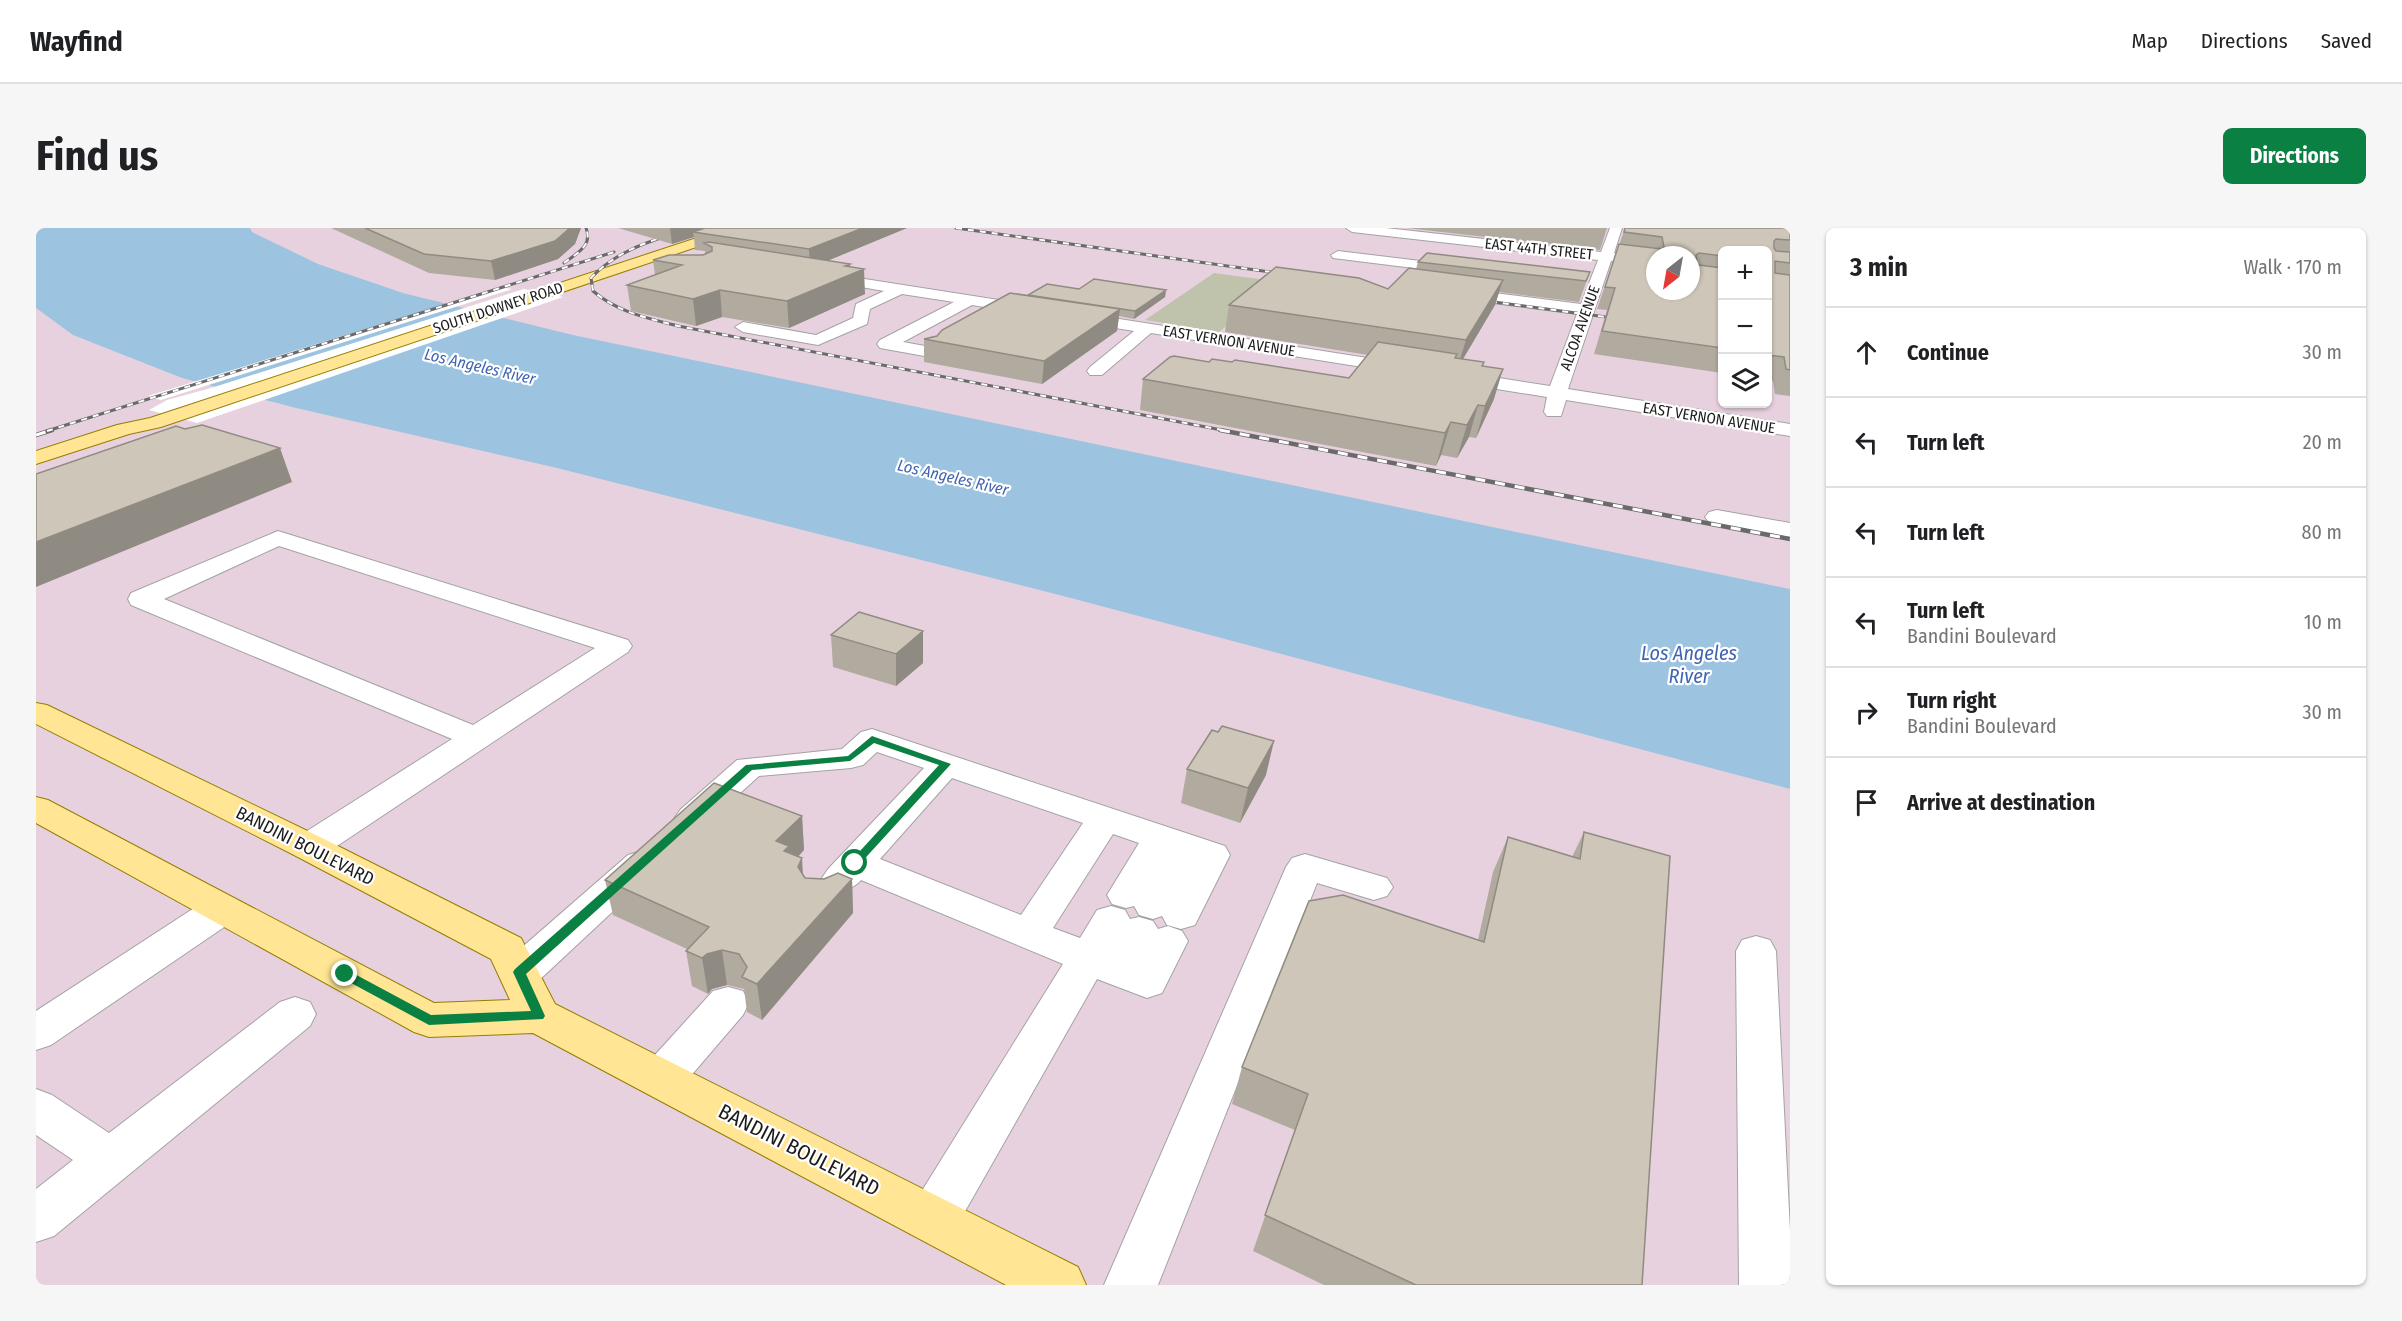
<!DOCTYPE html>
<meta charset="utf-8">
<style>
:root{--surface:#fff;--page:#f6f6f6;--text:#202124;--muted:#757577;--line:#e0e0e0;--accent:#0b8043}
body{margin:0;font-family:"Fira Sans Condensed",sans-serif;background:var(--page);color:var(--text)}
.controls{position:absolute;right:18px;top:18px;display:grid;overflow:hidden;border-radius:9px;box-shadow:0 2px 4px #0004}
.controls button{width:54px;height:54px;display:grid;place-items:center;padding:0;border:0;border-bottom:2px solid var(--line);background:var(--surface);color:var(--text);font:30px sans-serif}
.compass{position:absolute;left:1610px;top:18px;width:54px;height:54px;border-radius:50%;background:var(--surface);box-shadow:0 2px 4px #0004;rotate:211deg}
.stop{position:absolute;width:18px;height:18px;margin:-14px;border:4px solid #0b8043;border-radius:50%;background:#fff}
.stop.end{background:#0b8043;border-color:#fff;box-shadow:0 2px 6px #0008}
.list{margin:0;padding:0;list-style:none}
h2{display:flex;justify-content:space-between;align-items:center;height:78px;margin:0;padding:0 24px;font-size:26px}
h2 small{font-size:20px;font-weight:400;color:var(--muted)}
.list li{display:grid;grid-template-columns:39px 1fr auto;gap:18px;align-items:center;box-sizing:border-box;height:90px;padding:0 24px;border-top:2px solid var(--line)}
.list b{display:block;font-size:22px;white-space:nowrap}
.list p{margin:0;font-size:20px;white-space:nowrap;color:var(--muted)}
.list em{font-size:20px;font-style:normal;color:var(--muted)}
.icon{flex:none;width:33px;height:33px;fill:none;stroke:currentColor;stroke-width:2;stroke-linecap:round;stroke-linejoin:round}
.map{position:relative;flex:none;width:1754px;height:1057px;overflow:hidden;border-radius:9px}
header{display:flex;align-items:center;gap:36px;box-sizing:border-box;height:84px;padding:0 30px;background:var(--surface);border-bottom:2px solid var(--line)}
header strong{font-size:28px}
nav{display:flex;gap:33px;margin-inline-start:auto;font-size:21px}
.intro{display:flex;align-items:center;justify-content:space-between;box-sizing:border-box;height:144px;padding:0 36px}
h1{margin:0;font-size:42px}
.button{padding:15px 27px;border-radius:9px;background:var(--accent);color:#fff;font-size:21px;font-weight:700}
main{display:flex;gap:36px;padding:0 36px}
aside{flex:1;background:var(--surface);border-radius:9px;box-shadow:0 2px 4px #0004}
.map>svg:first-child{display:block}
.industrial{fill:#e8d1df;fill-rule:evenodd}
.construction{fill:#bfc3ab}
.water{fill:#9cc4e0}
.pier{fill:#fff}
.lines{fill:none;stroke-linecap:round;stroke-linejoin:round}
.minor-casing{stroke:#a3a3a3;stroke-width:2}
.major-casing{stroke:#937f00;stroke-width:2}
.minor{fill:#fff;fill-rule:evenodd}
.major{fill:#ffe594;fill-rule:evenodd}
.rail-far1-casing{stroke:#6a6a6a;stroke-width:3}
.rail-casing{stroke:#6a6a6a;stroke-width:4.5}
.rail-far1{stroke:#fff;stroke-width:2;stroke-dasharray:6;stroke-linecap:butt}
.rail{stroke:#fff;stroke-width:3;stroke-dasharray:10;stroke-linecap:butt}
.wall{fill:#b1aa9f}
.shaded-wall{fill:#908b82}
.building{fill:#cec6b9;stroke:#908b82;stroke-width:1.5;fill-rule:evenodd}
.route{fill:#0b8043}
.labels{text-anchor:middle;stroke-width:4.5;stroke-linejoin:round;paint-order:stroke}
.far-street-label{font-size:15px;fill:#1c1c1c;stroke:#fff}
.far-water-label{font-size:16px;font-style:italic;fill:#4164b2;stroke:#fff}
.street-label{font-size:18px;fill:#1c1c1c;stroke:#fff}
.water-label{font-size:20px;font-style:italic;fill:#4164b2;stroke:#fff}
.near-street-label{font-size:21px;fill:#1c1c1c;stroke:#fff}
</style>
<header>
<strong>Wayfind</strong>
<nav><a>Map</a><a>Directions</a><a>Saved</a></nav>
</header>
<div class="intro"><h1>Find us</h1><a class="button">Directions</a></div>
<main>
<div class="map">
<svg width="1754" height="1057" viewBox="0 0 1754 1057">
<rect width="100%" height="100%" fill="#eeece0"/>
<path class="industrial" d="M 0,0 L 1754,0 L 1754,1057 L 0,1057 ZM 1686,22 L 1732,22 L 1732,176 L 1686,176 ZM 1619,27 L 1655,27 L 1655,63 L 1619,63 Z"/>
<path class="construction" d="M 1178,45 L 1245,54 L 1183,104 L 1109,92 Z"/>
<path class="water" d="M 0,0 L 214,0 L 216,4 L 282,36 L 367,65 L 537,107 L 1754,361 L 1754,561 L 1031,369 L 521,240 L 260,180 L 146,150 L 37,107 L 0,80 Z"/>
<path class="pier" d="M 465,59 L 476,61 L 125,172 L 112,168 Z
M 488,61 L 527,69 L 161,195 L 113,182 L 131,172 L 175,160 Z"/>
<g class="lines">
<g class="minor-casing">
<path id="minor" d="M 1310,0 L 1350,0 L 1565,24 L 1574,0 L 1586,0 L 1578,25 L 1619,30 L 1619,38 L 1575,33 L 1532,161 L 1754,196 L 1754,208 L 1530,172 L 1525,188 L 1511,188 L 1508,184 L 1511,169 L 1411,153 L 1409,149 L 1411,145 L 1418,143 L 1514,158 L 1541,86 L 1418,70 L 1413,68 L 1410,65 L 1413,62 L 1418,60 L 1545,76 L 1562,32 L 1316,4 Z
M 1302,23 L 1426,38 L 1433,42 L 1426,46 L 1297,30 L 1295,27 Z
M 784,44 L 1370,136 L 1376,137 L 1379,141 L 1376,145 L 1370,146 L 1115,105 L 1066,147 L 1054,147 L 1051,143 L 1054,139 L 1098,103 L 936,77 L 867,114 L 900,120 L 903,124 L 900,128 L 894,129 L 844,120 L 841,116 L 844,112 L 918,74 L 866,66 L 834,81 L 831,96 L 782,117 L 707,104 L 699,99 L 707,94 L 780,107 L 817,90 L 820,76 L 848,63 L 779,51 L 777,48 L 779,45 Z
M 1681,282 L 1754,295 L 1754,309 L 1673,294 L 1669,289 L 1673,284 Z
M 242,303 L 592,412 L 596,418 L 592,424 L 286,628 L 273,631 L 260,628 L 255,619 L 260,610 L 416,511 L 95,377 L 92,371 L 95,365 ZM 243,318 L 559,420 L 437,497 L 128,371 Z
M 836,501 L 1189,618 L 1194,627 L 1159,697 L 1145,701 L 1131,697 L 1126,688 L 1117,691 L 1103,687 L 1098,678 L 1090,680 L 1076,676 L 1071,667 L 1103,615 L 1077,606 L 1017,700 L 1044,710 L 1061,682 L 1075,678 L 1089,682 L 1094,691 L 1103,689 L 1117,693 L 1122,701 L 1132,698 L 1146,703 L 1152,713 L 1126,765 L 1111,770 L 1061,751 L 915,1008 L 897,1014 L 879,1008 L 872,991 L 879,974 L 1027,736 L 825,652 C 815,663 806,663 792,659 L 786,650 L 792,641 L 888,540 L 841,524 L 827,537 L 815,540 L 723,548 L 669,597 L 657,600 L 645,597 L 639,589 L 645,581 L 701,532 L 806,521 L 825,504 ZM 916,550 L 1047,595 L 985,687 L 844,631 Z
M 605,623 L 618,627 L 624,636 L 618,645 L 499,756 L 484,761 L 469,756 L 463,745 L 469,734 L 592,627 Z
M 1269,626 L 1351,650 L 1357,659 L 1351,668 L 1338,672 L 1281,655 L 1122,1057 L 1068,1057 L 1250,639 L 1256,630 Z
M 186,667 L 200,671 L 205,681 L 200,691 L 15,817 L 0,822 L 0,783 L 172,671 Z
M 1720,708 L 1734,712 L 1740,723 L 1754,1003 L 1754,1057 L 1703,1057 L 1700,723 L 1706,712 Z
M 692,759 L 707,763 L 713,775 L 707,787 L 641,864 L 625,870 L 609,864 L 602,851 L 609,838 L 677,763 Z
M 259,769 L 274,774 L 280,786 L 274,798 L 18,1008 L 0,1014 L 0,961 L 37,932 L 0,907 L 0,861 L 16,867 L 73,905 L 244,774 Z"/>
</g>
<g class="major-casing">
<path id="major" d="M 691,0 L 710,0 L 708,3 L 125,199 L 93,206 L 0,236 L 0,223 L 81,197 L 114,190 Z
M 0,475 L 11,477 L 286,610 L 485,710 L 519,776 L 1042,1039 L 1050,1057 L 970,1057 L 497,805 L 393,809 L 378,804 L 0,595 L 0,569 L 12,572 L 398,775 L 474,772 L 455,731 L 260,628 L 0,496 Z"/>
</g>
<use href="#minor" class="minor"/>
<use href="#major" class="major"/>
<g class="rail-far1-casing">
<path id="rail-far1" d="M 655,0 C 618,12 582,21 555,50 L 557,63 C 581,84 611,90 642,98 L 1191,203
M 920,0 L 1249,46
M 528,35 C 541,25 557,18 550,0
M 1443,72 L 1585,91
M 11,203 L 578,24"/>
</g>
<g class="rail-casing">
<path id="rail" d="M 1184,202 L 1754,311
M 0,207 L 16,202"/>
</g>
<use href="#rail-far1" class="rail-far1"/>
<use href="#rail" class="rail"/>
</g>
<path class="wall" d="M 295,0 L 545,0 L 539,16 L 522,31 L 459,52 L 393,45 Z
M 582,0 L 871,0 L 791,33 L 814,38 L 829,66 L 753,100 L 686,89 L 660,98 L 595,83 L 591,57 L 619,47 L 617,32 L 667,27 L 669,26 L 669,23 L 659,22 L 658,9 L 636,16 Z
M 1370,0 L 1571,0 L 1564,22 Z
M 1589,0 L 1754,0 L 1754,168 L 1739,166 L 1737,153 L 1731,152 L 1731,22 L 1686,22 L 1686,145 L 1558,126 L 1571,82 L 1561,81 Z
M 1382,34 L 1554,44 L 1543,74 L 1463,64 L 1459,77 L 1427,131 L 1448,134 L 1446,138 L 1458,171 L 1440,210 L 1433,209 L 1421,230 L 1405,227 L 1400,238 L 1104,182 L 1107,151 L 1173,134 L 1313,150 L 1332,127 L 1189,104 L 1193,77 L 1352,61 L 1380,41 Z
M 1043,61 L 1130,62 L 1129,69 L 1098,91 L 1083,88 L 1081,103 L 1006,156 L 888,134 L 888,111 L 901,108 L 992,67 Z
M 795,407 L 887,435 L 860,458 L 797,439 Z
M 1151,541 L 1230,547 L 1204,595 L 1145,575 Z
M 766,588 L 768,622 L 762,629 L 767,646 L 769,650 L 788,651 L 816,651 L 817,685 L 726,792 L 711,784 L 708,761 L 691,757 L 676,761 L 672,766 L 656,758 L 650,723 L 651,721 L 577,687 L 569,652 Z
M 1548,604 L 1606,1057 L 1288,1057 L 1217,1023 L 1259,902 L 1196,876 L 1206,839 L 1442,712 L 1457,644 L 1472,609 L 1536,629 Z"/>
<path class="shaded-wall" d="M 534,0 L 545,0 L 539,16 L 522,31 L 459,52 L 455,33 Z
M 634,0 L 684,0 L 657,4 L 658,9 L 636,16 Z
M 827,0 L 871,0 L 774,40 L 773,21 Z
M 814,36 L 814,47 L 828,41 L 829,66 L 753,100 L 751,73 Z
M 1467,52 L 1459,77 L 1421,141 L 1430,112 Z
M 684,62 L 686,89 L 660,98 L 657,71 Z
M 1130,62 L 1129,69 L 1098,91 L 1099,83 Z
M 1084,81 L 1081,103 L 1006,156 L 1008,133 Z
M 1467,141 L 1458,171 L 1440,210 L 1449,178 Z
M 1442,177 L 1433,209 L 1421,230 L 1431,197 Z
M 1415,194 L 1405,227 L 1400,238 L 1409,205 Z
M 244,220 L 256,254 L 0,359 L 0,314 Z
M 887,403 L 887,435 L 860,458 L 860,426 Z
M 1238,513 L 1230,547 L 1204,595 L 1212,560 Z
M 766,588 L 768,622 L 755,636 L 740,613 Z
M 766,630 L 768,665 L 762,639 Z
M 816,651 L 817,685 L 726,792 L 721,756 Z
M 686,722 L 691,757 L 676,761 L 672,766 L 666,730 L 671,726 Z"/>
<path class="building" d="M 329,0 L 534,0 L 519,13 L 455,33 L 388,26 Z
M 669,0 L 827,0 L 773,21 L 657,4 Z
M 1589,0 L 1754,0 L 1754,12 L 1740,11 L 1738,13 L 1738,20 L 1740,23 L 1754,24 L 1754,35 L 1739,33 L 1739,45 L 1754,47 L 1754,142 L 1750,141 L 1748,129 L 1731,127 L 1731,22 L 1686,22 L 1686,28 L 1663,25 L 1660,27 L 1661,35 L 1663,37 L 1686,40 L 1686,120 L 1566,103 L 1579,60 L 1569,59 L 1583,16 L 1626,21 L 1628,19 L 1626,9 L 1588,4 ZM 1619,27 L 1655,27 L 1655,63 L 1619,63 Z
M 673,14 L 814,36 L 809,38 L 828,41 L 751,73 L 684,62 L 657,71 L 591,57 L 646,37 L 617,32 L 633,27 L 667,27 L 676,23 L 676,19 L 668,15 Z
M 1391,25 L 1554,44 L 1550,53 L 1382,34 Z
M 1240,39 L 1323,50 L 1352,61 L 1373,40 L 1467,52 L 1430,112 L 1193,77 Z
M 1058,51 L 1130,62 L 1099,83 L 992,67 L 1011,56 L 1043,61 Z
M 974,65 L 1084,81 L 1008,133 L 888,111 L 901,108 L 906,102 Z
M 1342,114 L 1421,126 L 1419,130 L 1448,134 L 1446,138 L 1467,141 L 1449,178 L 1442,177 L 1431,197 L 1415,194 L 1409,205 L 1107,151 L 1134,129 L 1138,128 L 1173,134 L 1176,131 L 1196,134 L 1199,132 L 1313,150 Z
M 166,197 L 244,220 L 0,314 L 0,246 L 140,198 L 149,201 Z
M 823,384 L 887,403 L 860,426 L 795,407 Z
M 1186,498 L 1238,513 L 1212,560 L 1151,541 L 1176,502 L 1182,504 Z
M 678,555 L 766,588 L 740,613 L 753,618 L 748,623 L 766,630 L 762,639 L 769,650 L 788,651 L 802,645 L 816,651 L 721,756 L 706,749 L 711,739 L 703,726 L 686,722 L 671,726 L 666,730 L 650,723 L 673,699 L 569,652 Z
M 1548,604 L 1634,628 L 1606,1057 L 1380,1057 L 1229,987 L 1272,866 L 1206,839 L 1273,673 L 1307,667 L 1448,714 L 1472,609 L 1544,631 Z"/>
<path class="route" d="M 836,508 L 915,536 L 822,638 L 815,638 L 813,635 L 903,537 L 838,515 L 814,533 L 716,542 L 490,746 L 509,788 L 507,791 L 393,797 L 304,749 L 303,746 L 304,743 L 313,743 L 395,787 L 495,783 L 477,744 L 479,741 L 710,537 L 812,528 Z"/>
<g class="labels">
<g class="far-street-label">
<text transform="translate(1503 21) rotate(6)" y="5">EAST 44TH STREET</text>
<text transform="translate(462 80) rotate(-18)" y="5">SOUTH DOWNEY ROAD</text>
<text transform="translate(1544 100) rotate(-70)" y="5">ALCOA AVENUE</text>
<text transform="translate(1193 113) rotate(9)" y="5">EAST VERNON AVENUE</text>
<text transform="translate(1673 190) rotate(9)" y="5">EAST VERNON AVENUE</text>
</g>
<g class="far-water-label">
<text transform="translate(444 138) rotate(13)" y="6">Los Angeles River</text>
<text transform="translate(917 249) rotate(13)" y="6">Los Angeles River</text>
</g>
<g class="street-label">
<text transform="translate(269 618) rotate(27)" y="6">BANDINI BOULEVARD</text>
</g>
<g class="water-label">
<text x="1653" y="432">Los Angeles<tspan x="1653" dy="23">River</tspan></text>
</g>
<g class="near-street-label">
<text transform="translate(763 922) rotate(27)" y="7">BANDINI BOULEVARD</text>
</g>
</g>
</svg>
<div class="controls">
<button>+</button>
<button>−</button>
<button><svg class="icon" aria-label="layers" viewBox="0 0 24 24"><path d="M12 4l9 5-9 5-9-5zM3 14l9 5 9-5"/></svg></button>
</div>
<svg class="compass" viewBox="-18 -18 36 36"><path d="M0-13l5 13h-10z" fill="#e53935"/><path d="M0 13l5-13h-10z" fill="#757577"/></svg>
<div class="stop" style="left:819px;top:635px"></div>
<div class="stop end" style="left:309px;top:746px"></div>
</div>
<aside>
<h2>3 min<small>Walk · 170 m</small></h2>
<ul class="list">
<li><svg class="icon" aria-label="ahead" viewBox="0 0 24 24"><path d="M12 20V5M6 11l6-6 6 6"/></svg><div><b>Continue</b></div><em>30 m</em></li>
<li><svg class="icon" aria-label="left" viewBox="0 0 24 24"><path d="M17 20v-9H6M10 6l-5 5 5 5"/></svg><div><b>Turn left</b></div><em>20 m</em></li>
<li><svg class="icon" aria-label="left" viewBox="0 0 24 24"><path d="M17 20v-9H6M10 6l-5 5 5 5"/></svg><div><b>Turn left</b></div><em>80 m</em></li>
<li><svg class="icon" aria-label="left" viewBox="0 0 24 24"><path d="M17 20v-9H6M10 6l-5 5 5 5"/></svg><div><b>Turn left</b><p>Bandini Boulevard</p></div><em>10 m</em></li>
<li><svg class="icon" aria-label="right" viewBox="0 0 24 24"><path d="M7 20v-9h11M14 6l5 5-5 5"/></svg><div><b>Turn right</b><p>Bandini Boulevard</p></div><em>30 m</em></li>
<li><svg class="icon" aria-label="arrive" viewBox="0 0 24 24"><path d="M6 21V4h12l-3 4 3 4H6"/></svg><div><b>Arrive at destination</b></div></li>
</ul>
</aside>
</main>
